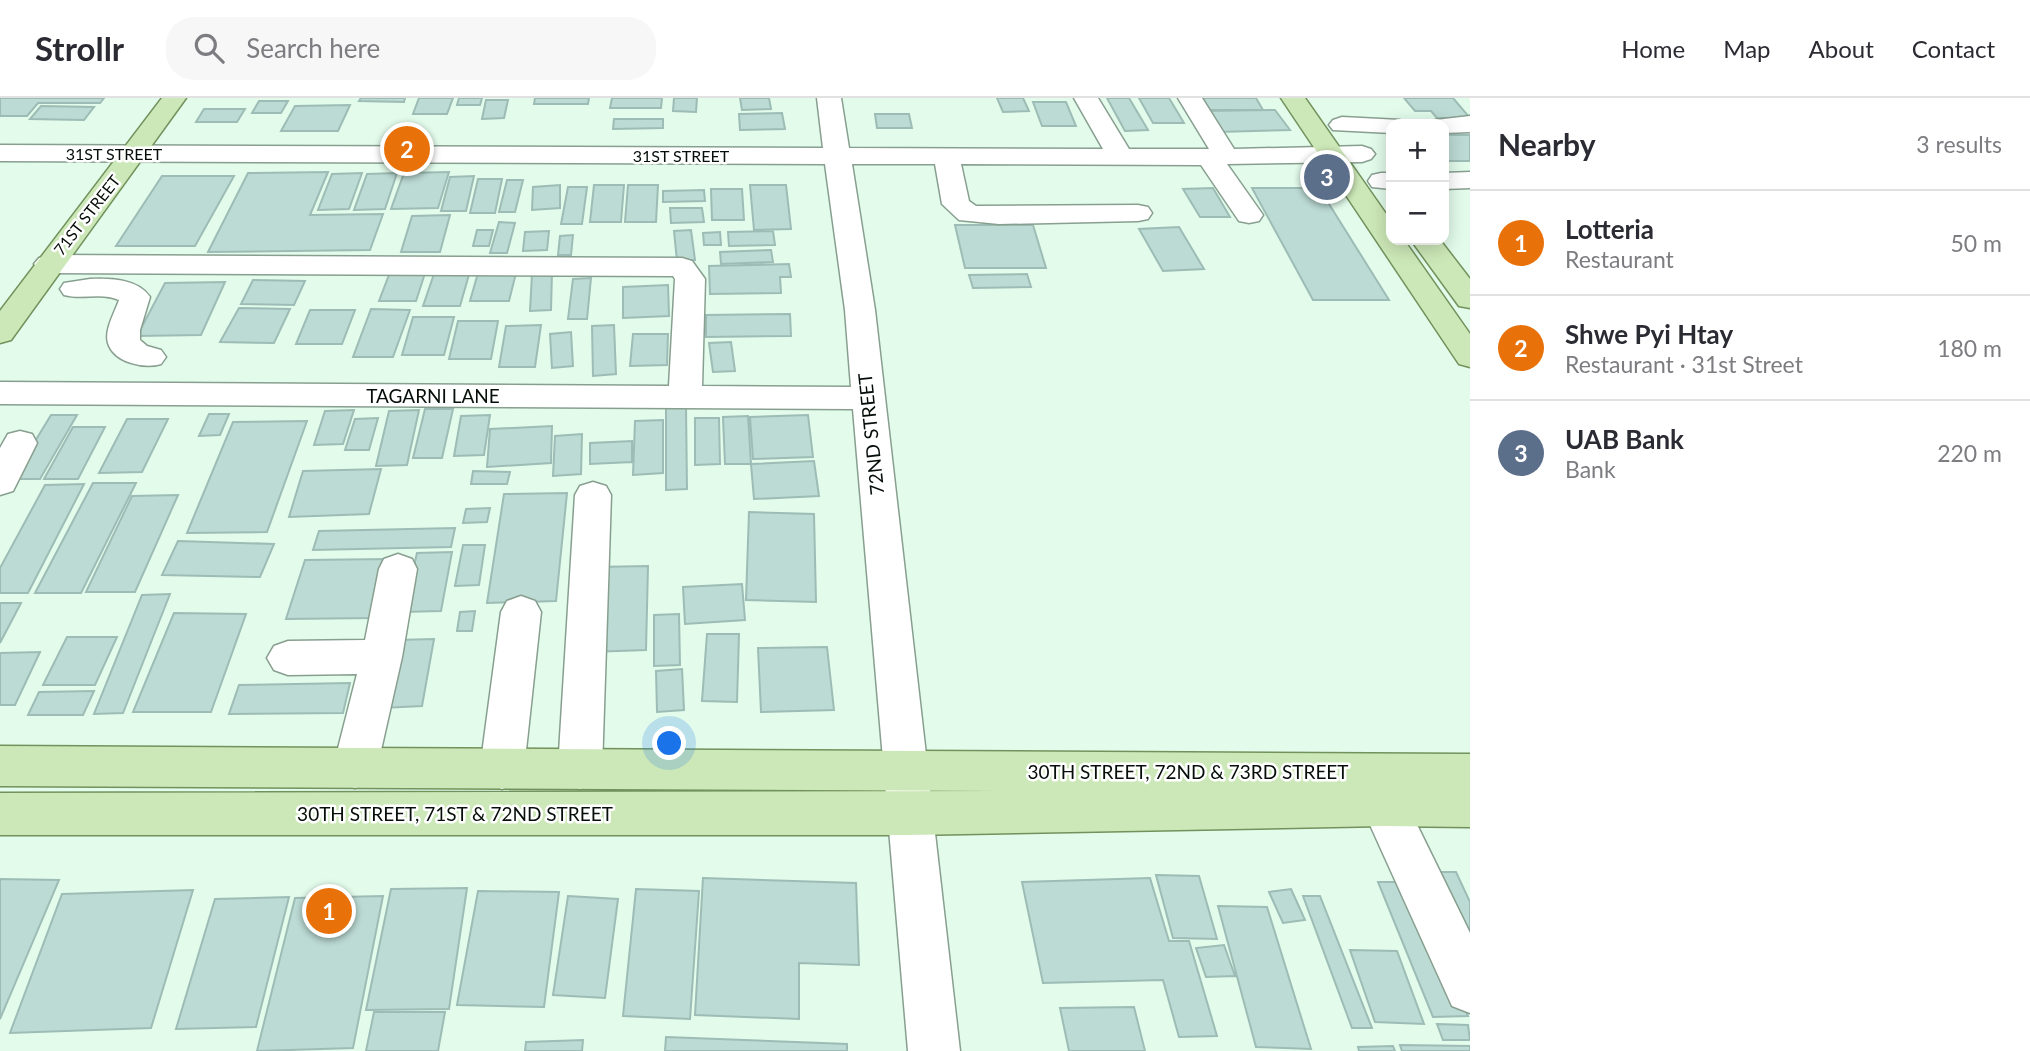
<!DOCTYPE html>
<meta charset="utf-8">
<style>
:root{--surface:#fff;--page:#f7f7f7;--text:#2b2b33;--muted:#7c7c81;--line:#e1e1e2;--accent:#0f766e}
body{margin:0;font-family:Lato,sans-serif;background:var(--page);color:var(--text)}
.controls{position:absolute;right:21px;top:21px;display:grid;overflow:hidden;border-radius:14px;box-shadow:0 4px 18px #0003}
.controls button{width:63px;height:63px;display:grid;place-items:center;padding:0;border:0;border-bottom:2px solid var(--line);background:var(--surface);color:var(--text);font:35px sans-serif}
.you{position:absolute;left:670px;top:646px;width:24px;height:24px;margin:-18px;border:5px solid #fff;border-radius:50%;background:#1a73e8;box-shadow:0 0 0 10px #1a73e833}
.badge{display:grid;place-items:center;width:46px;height:46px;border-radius:50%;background:var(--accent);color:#fff;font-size:23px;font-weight:700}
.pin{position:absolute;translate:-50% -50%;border:4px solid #fff;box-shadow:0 2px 7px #0006}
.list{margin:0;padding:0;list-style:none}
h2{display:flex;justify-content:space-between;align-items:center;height:91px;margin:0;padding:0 28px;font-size:30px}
h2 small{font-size:23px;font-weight:400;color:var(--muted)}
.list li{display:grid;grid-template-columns:46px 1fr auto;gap:21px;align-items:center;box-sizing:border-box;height:105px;padding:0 28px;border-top:2px solid var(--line)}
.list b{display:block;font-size:26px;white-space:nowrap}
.list p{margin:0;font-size:23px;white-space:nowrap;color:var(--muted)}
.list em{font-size:23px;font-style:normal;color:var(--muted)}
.icon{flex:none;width:38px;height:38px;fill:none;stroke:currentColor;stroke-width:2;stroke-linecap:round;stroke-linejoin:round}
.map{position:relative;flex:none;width:1470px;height:953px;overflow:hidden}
header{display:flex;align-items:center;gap:42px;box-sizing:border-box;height:98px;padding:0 35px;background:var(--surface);border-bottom:2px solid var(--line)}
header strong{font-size:33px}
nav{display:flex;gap:38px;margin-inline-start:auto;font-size:24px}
.search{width:490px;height:63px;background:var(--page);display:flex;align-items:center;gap:18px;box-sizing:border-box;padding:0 24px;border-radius:28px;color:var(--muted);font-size:26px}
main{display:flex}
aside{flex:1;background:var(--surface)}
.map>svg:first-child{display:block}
.building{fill:#bcdbd4;stroke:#9dbcb5;stroke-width:2}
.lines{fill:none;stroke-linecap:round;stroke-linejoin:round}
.minor-casing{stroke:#889f90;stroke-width:3}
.major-casing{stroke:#71925c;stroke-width:3}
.minor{fill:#fff;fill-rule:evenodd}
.major{fill:#cde8b8;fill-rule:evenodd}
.labels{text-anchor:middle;stroke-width:5;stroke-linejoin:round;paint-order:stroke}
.far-street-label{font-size:16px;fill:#060e09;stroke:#fff}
.street-label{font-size:19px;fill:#060e09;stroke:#fff}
</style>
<header>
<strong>Strollr</strong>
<div class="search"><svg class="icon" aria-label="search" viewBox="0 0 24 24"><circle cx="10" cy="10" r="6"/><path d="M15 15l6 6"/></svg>Search here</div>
<nav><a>Home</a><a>Map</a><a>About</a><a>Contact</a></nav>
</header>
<main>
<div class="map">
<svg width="1470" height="953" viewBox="0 0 1470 953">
<rect width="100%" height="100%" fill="#e2fbeb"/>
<path class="building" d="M 0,0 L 104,0 L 100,5 L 38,5 L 27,18 L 0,18 Z
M 361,0 L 405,0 L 404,4 L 359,3 Z
M 419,0 L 453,0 L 447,16 L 413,16 Z
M 459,0 L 482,0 L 480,7 L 457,7 Z
M 535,0 L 589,0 L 588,6 L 534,6 Z
M 612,0 L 662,0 L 661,10 L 610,10 Z
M 674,0 L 697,0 L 696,14 L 673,13 Z
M 740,0 L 769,0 L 771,11 L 742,12 Z
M 997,0 L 1023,0 L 1029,13 L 1003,14 Z
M 1107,0 L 1129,0 L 1148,32 L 1125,33 Z
M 1139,0 L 1169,0 L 1184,25 L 1153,25 Z
M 1202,0 L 1256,0 L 1263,12 L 1209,12 Z
M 1404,0 L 1453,0 L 1470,20 L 1437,20 L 1431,13 L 1415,13 Z
M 486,2 L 508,2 L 504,20 L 482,21 Z
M 259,3 L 288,3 L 281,15 L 252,15 Z
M 1033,4 L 1066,4 L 1076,28 L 1042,28 Z
M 350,7 L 338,33 L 281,33 L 295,8 Z
M 41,8 L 94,9 L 84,22 L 30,21 Z
M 204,11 L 245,11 L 237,24 L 196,24 Z
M 1275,12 L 1290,32 L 1218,34 L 1204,13 Z
M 782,15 L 785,31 L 740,32 L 739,16 Z
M 875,16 L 909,16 L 912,30 L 877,30 Z
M 614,21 L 663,21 L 663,30 L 613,31 Z
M 1444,37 L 1470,37 L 1470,63 L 1444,63 Z
M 328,74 L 310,117 L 383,116 L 370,152 L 208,154 L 248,75 Z
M 449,74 L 438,110 L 391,111 L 404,75 Z
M 362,75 L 349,111 L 318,112 L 332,76 Z
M 397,75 L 385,111 L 354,112 L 367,76 Z
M 162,78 L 234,78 L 195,148 L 116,148 Z
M 474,78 L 466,113 L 441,113 L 450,79 Z
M 478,81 L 502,81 L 495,115 L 470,115 Z
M 507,82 L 523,82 L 515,114 L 499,114 Z
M 560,87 L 560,110 L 532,112 L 533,89 Z
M 594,87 L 624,87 L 621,124 L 590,124 Z
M 628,87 L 658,87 L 656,124 L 625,124 Z
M 750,87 L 786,87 L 791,131 L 754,132 Z
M 568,89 L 587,89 L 582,126 L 561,126 Z
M 1213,90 L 1230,119 L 1200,119 L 1183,91 Z
M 1252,90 L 1319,90 L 1389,202 L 1313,202 Z
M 711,91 L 742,91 L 744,122 L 712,122 Z
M 704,92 L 705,103 L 663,104 L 663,93 Z
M 670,110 L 702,110 L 704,124 L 671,125 Z
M 450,117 L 440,154 L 401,154 L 412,118 Z
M 499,124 L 515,125 L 507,155 L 490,155 Z
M 955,127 L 1033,127 L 1046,170 L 965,170 Z
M 1179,129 L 1204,171 L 1163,173 L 1139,131 Z
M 477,132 L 493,132 L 489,148 L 473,148 Z
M 691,132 L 695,162 L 677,163 L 674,133 Z
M 549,133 L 547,152 L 523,153 L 525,134 Z
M 773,133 L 775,147 L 729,148 L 728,134 Z
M 720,134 L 721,147 L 704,147 L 703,135 Z
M 573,137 L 571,157 L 558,157 L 560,138 Z
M 771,152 L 773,164 L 721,166 L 720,154 Z
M 789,166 L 791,179 L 780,179 L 781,195 L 710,196 L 709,168 Z
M 392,169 L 427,169 L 416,203 L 379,203 Z
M 435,173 L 470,173 L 460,208 L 423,208 Z
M 552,174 L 551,212 L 530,213 L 532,176 Z
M 478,175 L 516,175 L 509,203 L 470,203 Z
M 1027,176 L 1031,189 L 973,190 L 969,177 Z
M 591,180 L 587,221 L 568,221 L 573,181 Z
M 253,182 L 305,183 L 294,207 L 241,206 Z
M 225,184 L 201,237 L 137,238 L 165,185 Z
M 668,187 L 669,218 L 623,220 L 623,189 Z
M 239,210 L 290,211 L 274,245 L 220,244 Z
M 371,211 L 410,212 L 393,259 L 353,259 Z
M 310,212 L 355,212 L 342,246 L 296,246 Z
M 790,216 L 791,238 L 706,239 L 706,217 Z
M 413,219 L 454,219 L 444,257 L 402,257 Z
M 458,223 L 498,223 L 491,261 L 449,261 Z
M 541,227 L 535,269 L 499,269 L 506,228 Z
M 614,227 L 616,276 L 593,278 L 592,228 Z
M 571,234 L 573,268 L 552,270 L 550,236 Z
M 633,236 L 668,236 L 667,267 L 630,268 Z
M 731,244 L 735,273 L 713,274 L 709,245 Z
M 686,309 L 687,391 L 666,392 L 666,310 Z
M 425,311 L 453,311 L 442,360 L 413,360 Z
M 354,312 L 343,346 L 314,347 L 325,313 Z
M 419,312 L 407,367 L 376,368 L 389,313 Z
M 209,316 L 229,316 L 220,337 L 199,338 Z
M 51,317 L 77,317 L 40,381 L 12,381 Z
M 490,317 L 484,357 L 454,358 L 461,318 Z
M 808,317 L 813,359 L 753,361 L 750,319 Z
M 748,318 L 751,366 L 725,366 L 723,319 Z
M 378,320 L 369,352 L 345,352 L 355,321 Z
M 695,320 L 719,320 L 720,366 L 695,367 Z
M 127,321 L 168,321 L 142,374 L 99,375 Z
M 663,322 L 663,375 L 633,377 L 635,323 Z
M 307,323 L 267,434 L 187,435 L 233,324 Z
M 552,328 L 551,365 L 487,369 L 490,331 Z
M 73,329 L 105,329 L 78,381 L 44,381 Z
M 582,336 L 581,376 L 553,378 L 555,338 Z
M 632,343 L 632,364 L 590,366 L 590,345 Z
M 814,363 L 819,398 L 754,401 L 751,366 Z
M 381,371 L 369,416 L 289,419 L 303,373 Z
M 473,373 L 510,374 L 507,386 L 471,386 Z
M 93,385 L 136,385 L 81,495 L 35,495 Z
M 84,386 L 28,495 L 0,495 L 0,470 L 45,387 Z
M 567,395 L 556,503 L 487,505 L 504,396 Z
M 178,397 L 135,494 L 86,494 L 132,398 Z
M 490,410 L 487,424 L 463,425 L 466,411 Z
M 749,414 L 814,416 L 816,504 L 746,502 Z
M 455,430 L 451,449 L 313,452 L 319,433 Z
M 178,443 L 274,446 L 260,479 L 162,477 Z
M 463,447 L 485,447 L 479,487 L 455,488 Z
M 452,454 L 441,513 L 403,514 L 417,455 Z
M 389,461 L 374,520 L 286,521 L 305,462 Z
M 648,468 L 646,552 L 590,554 L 596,469 Z
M 742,486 L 745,522 L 685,526 L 683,489 Z
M 170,496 L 123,615 L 94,616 L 142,497 Z
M 0,505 L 21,505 L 0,545 Z
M 475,513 L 472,533 L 457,533 L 460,514 Z
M 174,515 L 246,516 L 211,614 L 133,614 Z
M 679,516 L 680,567 L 654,568 L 654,517 Z
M 707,536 L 739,536 L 737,604 L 702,603 Z
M 67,539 L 117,539 L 95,587 L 43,587 Z
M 434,541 L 422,608 L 382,610 L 396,542 Z
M 827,549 L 834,612 L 761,614 L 758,550 Z
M 40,554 L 15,607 L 0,607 L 0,555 Z
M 682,571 L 684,612 L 657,614 L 656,573 Z
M 350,585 L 343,615 L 229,616 L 239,587 Z
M 94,593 L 83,617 L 28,617 L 39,594 Z
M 1433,774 L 1456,774 L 1470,804 L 1470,855 Z
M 1156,777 L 1199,778 L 1217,841 L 1173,840 Z
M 703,780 L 856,785 L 859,867 L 799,865 L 799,921 L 695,917 Z
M 1150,780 L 1169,843 L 1189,843 L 1217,938 L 1179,939 L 1163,882 L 1043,885 L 1022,784 Z
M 0,781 L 59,782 L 0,921 Z
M 1378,784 L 1410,784 L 1468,918 L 1433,919 Z
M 467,790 L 449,911 L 366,912 L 391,791 Z
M 636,791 L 699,793 L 690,921 L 623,918 Z
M 1291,791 L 1305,822 L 1283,825 L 1269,794 Z
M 193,792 L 151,930 L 10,935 L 62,796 Z
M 478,793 L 559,794 L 544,909 L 457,907 Z
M 383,798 L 353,950 L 257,953 L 295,800 Z
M 568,798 L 618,801 L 605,900 L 553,897 Z
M 1303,798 L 1320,798 L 1372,930 L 1352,930 Z
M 289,799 L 256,929 L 176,931 L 215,801 Z
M 1218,808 L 1267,809 L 1311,951 L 1256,949 Z
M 1224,847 L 1235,878 L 1206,879 L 1196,850 Z
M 1350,852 L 1397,853 L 1424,926 L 1375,924 Z
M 1134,909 L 1145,953 L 1069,953 L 1060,910 Z
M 374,914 L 445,914 L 438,953 L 366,953 Z
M 1437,926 L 1468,927 L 1470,942 L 1443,942 Z
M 666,939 L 847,946 L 847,953 L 665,953 Z
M 583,942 L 582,953 L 525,953 L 526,944 Z
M 1400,947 L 1470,948 L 1470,953 L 1402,953 Z
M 1393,948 L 1395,953 L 1359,953 L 1358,949 Z"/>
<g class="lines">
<g class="minor-casing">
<path id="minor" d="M 817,0 L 841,0 L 849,50 L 1103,51 L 1074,0 L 1098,0 L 1129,51 L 1209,51 L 1178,0 L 1202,0 L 1234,51 L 1362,48 L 1371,51 L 1375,56 L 1371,61 L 1362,64 L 1227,66 L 1263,117 L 1259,123 L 1249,125 L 1239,123 L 1201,67 L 961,66 L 969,103 L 976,108 L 1138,107 L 1148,109 L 1152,115 L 1148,121 L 1138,123 L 999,126 L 959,122 L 942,106 L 935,66 L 852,66 L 875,212 L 960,953 L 908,953 L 853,311 L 0,306 L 0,284 L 669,288 L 675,181 L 673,178 L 49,175 L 39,172 L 34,166 L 39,160 L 49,157 L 682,160 L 692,163 L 705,181 L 702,288 L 851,289 L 845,212 L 825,66 L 0,63 L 0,47 L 823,50 Z
M 1470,18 L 1470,34 L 1444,35 L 1444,26 L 1432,26 L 1435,22 Z
M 1342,19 L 1400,22 L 1403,26 L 1391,26 L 1391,35 L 1333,32 L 1329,27 L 1333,22 Z
M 1470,74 L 1470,90 L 1444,91 L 1444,75 Z
M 1381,75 L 1391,75 L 1391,91 L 1372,89 L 1368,83 L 1372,77 Z
M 90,181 C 111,180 138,181 150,199 L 140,232 L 140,242 L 147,248 L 161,252 L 166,259 L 161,266 C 145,271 114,265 108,245 C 104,232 115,214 119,202 C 102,194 82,202 64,197 L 60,191 L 64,185 Z
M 20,333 L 32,336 L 37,345 L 13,393 L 0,397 L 0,350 L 8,336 Z
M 593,384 L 606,388 L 611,397 L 602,671 L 596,685 L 580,691 L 564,685 L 558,671 L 575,397 L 580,388 Z
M 398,456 L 412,461 L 417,471 L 402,559 L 377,670 L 371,684 L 355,690 L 339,684 L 333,670 L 357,576 L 288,577 L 274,572 L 267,560 L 274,548 L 288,543 L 365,542 L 379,471 L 384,461 Z
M 521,498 L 535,503 L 541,514 L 524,671 L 518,685 L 502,691 L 486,685 L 480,671 L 501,514 L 507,503 Z
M 1384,686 L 1400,692 L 1470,835 L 1470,915 L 1452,908 L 1361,707 L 1368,692 Z"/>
</g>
<g class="major-casing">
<path id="major" d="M 162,0 L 186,0 L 11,242 L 0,245 L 0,213 Z
M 1281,0 L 1305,0 L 1391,123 L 1391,142 L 1404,142 L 1470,236 L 1470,269 L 1459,266 Z
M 1411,142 L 1440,142 L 1470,181 L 1470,210 L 1459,208 Z
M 0,648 L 1470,656 L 1470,729 L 1384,728 L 910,737 L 0,737 L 0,695 L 998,693 L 0,688 Z"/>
</g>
<use href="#minor" class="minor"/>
<use href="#major" class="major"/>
</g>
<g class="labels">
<g class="far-street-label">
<text x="114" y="62">31ST STREET</text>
<text x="681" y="64">31ST STREET</text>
<text transform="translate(87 117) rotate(-52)" y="6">71ST STREET</text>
</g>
<g class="street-label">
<text x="433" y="305">TAGARNI LANE</text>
<text transform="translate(871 336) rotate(-96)" y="7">72ND STREET</text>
<text x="1188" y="681">30TH STREET, 72ND &amp; 73RD STREET</text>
<text x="455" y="723">30TH STREET, 71ST &amp; 72ND STREET</text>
</g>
</g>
</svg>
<div class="controls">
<button>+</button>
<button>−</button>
</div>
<div class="you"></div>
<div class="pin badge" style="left:329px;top:813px;background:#e8710a">1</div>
<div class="pin badge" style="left:407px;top:51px;background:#e8710a">2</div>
<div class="pin badge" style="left:1327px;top:79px;background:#5c6f8a">3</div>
</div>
<aside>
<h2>Nearby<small>3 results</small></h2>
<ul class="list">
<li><span class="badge" style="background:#e8710a">1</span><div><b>Lotteria</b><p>Restaurant</p></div><em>50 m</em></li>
<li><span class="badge" style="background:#e8710a">2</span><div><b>Shwe Pyi Htay</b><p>Restaurant · 31st Street</p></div><em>180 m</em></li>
<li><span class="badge" style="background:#5c6f8a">3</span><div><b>UAB Bank</b><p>Bank</p></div><em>220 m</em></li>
</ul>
</aside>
</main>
